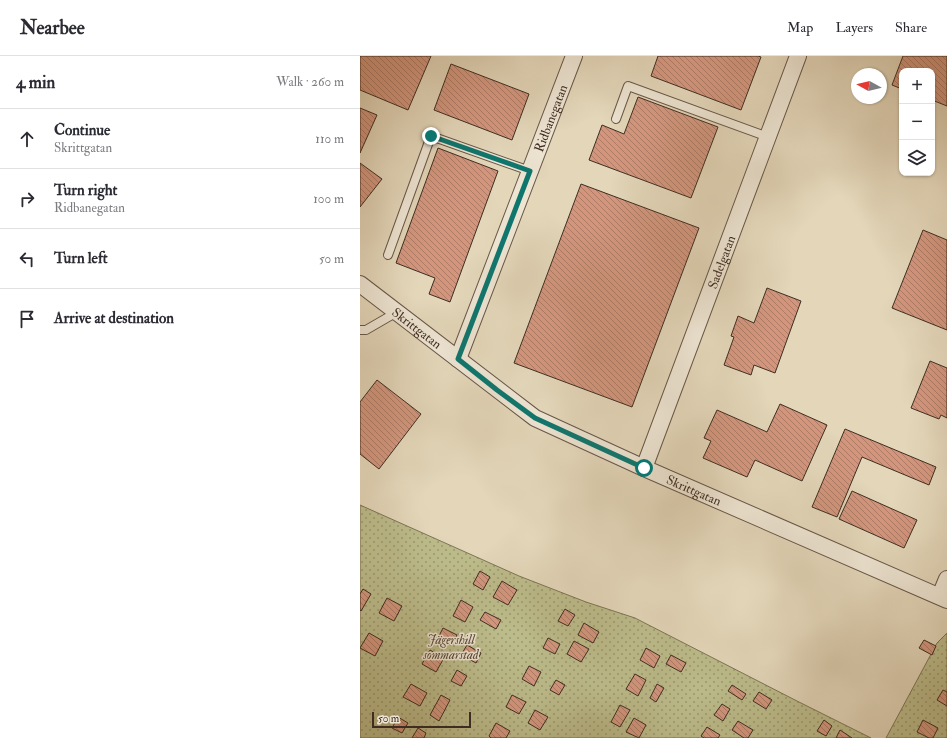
<!DOCTYPE html>
<meta charset="utf-8">
<style>
:root{--surface:#fff;--page:#f2f2f3;--text:#2b2b33;--muted:#7c7c81;--line:#e1e1e2}
body{margin:0;font-family:"IM FELL Double Pica",serif;background:var(--page);color:var(--text)}
.controls{position:absolute;right:12px;top:12px;display:grid;overflow:hidden;border-radius:8px;box-shadow:0 1px 3px #0004}
.controls button{width:36px;height:36px;display:grid;place-items:center;padding:0;border:0;border-bottom:1px solid var(--line);background:var(--surface);color:var(--text);font:20px sans-serif}
.compass{position:absolute;left:491px;top:12px;width:36px;height:36px;border-radius:50%;background:var(--surface);box-shadow:0 1px 3px #0004;rotate:278deg}
.scale{position:absolute;left:12px;bottom:10px;width:99px;box-sizing:border-box;padding-left:4px;border:2px solid #3f2d22;border-top:0;font-size:11px;line-height:14px;white-space:nowrap;color:#3f2d22;-webkit-text-stroke:3px #ede4d2;paint-order:stroke}
.stop{position:absolute;width:12px;height:12px;margin:-9px;border:3px solid #0f766e;border-radius:50%;background:#fff}
.stop.end{background:#0f766e;border-color:#fff;box-shadow:0 1px 4px #0008}
.list{margin:0;padding:0;list-style:none}
h2{display:flex;justify-content:space-between;align-items:center;height:52px;margin:0;padding:0 16px;font-size:17px}
h2 small{font-size:13px;font-weight:400;color:var(--muted)}
.list li{display:grid;grid-template-columns:26px 1fr auto;gap:12px;align-items:center;box-sizing:border-box;height:60px;padding:0 16px;border-top:1px solid var(--line)}
.list b{display:block;font-size:15px;white-space:nowrap}
.list p{margin:0;font-size:13px;white-space:nowrap;color:var(--muted)}
.list em{font-size:13px;font-style:normal;color:var(--muted)}
.icon{flex:none;width:22px;height:22px;fill:none;stroke:currentColor;stroke-width:2;stroke-linecap:round;stroke-linejoin:round}
.map{position:relative;flex:none;width:587px;height:682px;overflow:hidden}
header{display:flex;align-items:center;gap:24px;box-sizing:border-box;height:56px;padding:0 20px;background:var(--surface);border-bottom:1px solid var(--line)}
header strong{font-size:19px}
nav{display:flex;gap:22px;margin-inline-start:auto;font-size:14px}
main{display:flex}
aside{flex:1;background:var(--surface)}
.map>svg:first-child{display:block}
.garden{fill:url(#garden-dots);stroke:#7e7456}
.building{fill:url(#building-back-hatch);stroke:#3f2d22}
.lines{fill:none;stroke-linecap:round;stroke-linejoin:round}
.service-casing{stroke:#685748;stroke-width:10}
.minor-casing{stroke:#685748;stroke-width:18}
.service{stroke:#ede4d2;stroke-width:8}
.minor{stroke:#ede4d2;stroke-width:16}
.route{stroke:#0f766e;stroke-width:5}
.labels{text-anchor:middle;stroke-width:3;stroke-linejoin:round;paint-order:stroke}
.street-label{font-size:13px;fill:#3f2d22;stroke:#ede4d2}
.park-label{font-size:13px;font-style:italic;fill:#584937;stroke:#ede4d2}
</style>
<header>
<strong>Nearbee</strong>
<nav><a>Map</a><a>Layers</a><a>Share</a></nav>
</header>
<main>
<aside>
<h2>4 min<small>Walk · 260 m</small></h2>
<ul class="list">
<li><svg class="icon" aria-label="ahead" viewBox="0 0 24 24"><path d="M12 20V5M6 11l6-6 6 6"/></svg><div><b>Continue</b><p>Skrittgatan</p></div><em>110 m</em></li>
<li><svg class="icon" aria-label="right" viewBox="0 0 24 24"><path d="M7 20v-9h11M14 6l5 5-5 5"/></svg><div><b>Turn right</b><p>Ridbanegatan</p></div><em>100 m</em></li>
<li><svg class="icon" aria-label="left" viewBox="0 0 24 24"><path d="M17 20v-9H6M10 6l-5 5 5 5"/></svg><div><b>Turn left</b></div><em>50 m</em></li>
<li><svg class="icon" aria-label="arrive" viewBox="0 0 24 24"><path d="M6 21V4h12l-3 4 3 4H6"/></svg><div><b>Arrive at destination</b></div></li>
</ul>
</aside>
<div class="map">
<svg width="587" height="682" viewBox="0 0 587 682">
<defs>
<pattern id="garden-dots" width="8" height="8" patternUnits="userSpaceOnUse"><rect width="8" height="8" fill="#bcbb8a"/><path d="M2 2h.1M6 6h.1" fill="none" stroke="#9a9870" stroke-width="1.8" stroke-linecap="round"/></pattern>
<pattern id="building-back-hatch" width="6" height="6" patternUnits="userSpaceOnUse"><rect width="6" height="6" fill="#d3967d"/><path d="M-1 5l2 2M0 0l6 6M5-1l2 2" fill="none" stroke="#ad7b66"/></pattern>
</defs>
<rect width="100%" height="100%" fill="#e3d6b9"/>
<filter id="stains"><feTurbulence type="fractalNoise" baseFrequency=".005" numOctaves="4"/><feColorMatrix values="0 0 0 0 .2 0 0 0 0 .09 0 0 0 0 .02 0 0 0 .5 -.17"/></filter>
<radialGradient id="worn" r=".72"><stop offset=".6" stop-color="#630" stop-opacity="0"/><stop offset="1" stop-color="#630" stop-opacity=".3"/></radialGradient>
<path class="garden" d="M 0,449 L 159,520 L 226,546 L 275,562 L 435,644 L 511,682 L 0,682 Z
M 587,577 L 587,682 L 526,682 L 577,587 Z"/>
<path class="building" d="M 0,0 L 71,0 L 48,54 L 0,34 Z
M 298,0 L 398,0 L 401,1 L 381,54 L 291,20 Z
M 543,0 L 587,0 L 587,50 L 572,44 L 572,15 L 542,15 L 542,33 L 532,29 Z
M 91,8 L 169,38 L 152,84 L 74,54 Z
M 278,41 L 358,71 L 331,142 L 229,104 L 242,69 L 264,78 Z
M 0,52 L 17,59 L 0,97 Z
M 78,92 L 138,115 L 90,246 L 69,238 L 75,222 L 36,207 Z
M 0,107 L 22,123 L 0,151 Z
M 221,128 L 339,172 L 272,351 L 154,307 Z
M 563,174 L 587,184 L 587,274 L 532,252 Z
M 407,232 L 441,245 L 415,317 L 394,309 L 391,319 L 364,309 L 374,281 L 371,280 L 378,260 L 394,267 Z
M 570,305 L 587,312 L 587,362 L 581,359 L 579,363 L 551,352 Z
M 17,324 L 61,358 L 19,413 L 0,398 L 0,346 Z
M 420,348 L 467,369 L 442,425 L 395,404 L 387,421 L 343,402 L 351,385 L 344,382 L 357,354 L 407,376 Z
M 485,373 L 576,411 L 569,429 L 502,401 L 477,461 L 452,451 Z
M 492,435 L 557,464 L 544,492 L 479,463 Z
M 120,515 L 130,521 L 123,534 L 113,528 Z
M 142,525 L 157,534 L 148,549 L 133,541 Z
M 3,533 L 11,538 L 1,555 L 0,554 L 0,538 Z
M 27,542 L 42,550 L 34,565 L 19,557 Z
M 101,544 L 113,551 L 105,566 L 93,560 Z
M 205,553 L 215,559 L 208,570 L 198,565 Z
M 125,556 L 141,564 L 136,573 L 120,564 Z
M 224,567 L 239,576 L 233,587 L 218,579 Z
M 83,572 L 97,579 L 91,589 L 78,582 Z
M 9,577 L 23,585 L 15,600 L 0,592 Z
M 188,582 L 200,588 L 195,598 L 183,592 Z
M 564,584 L 576,590 L 572,599 L 559,592 Z
M 214,585 L 229,593 L 221,606 L 207,598 Z
M 107,589 L 121,597 L 116,607 L 101,599 Z
M 286,592 L 300,600 L 294,612 L 280,604 Z
M 70,594 L 84,602 L 76,616 L 62,608 Z
M 311,599 L 326,607 L 321,616 L 306,608 Z
M 169,610 L 181,616 L 174,630 L 162,623 Z
M 97,614 L 107,620 L 101,630 L 91,625 Z
M 275,618 L 286,624 L 278,640 L 266,633 Z
M 196,624 L 205,629 L 199,639 L 190,634 Z
M 51,628 L 67,637 L 60,650 L 43,641 Z
M 297,628 L 304,632 L 296,646 L 290,642 Z
M 372,629 L 386,638 L 382,644 L 368,635 Z
M 583,634 L 587,636 L 587,650 L 577,644 Z
M 399,636 L 412,644 L 406,653 L 393,645 Z
M 81,639 L 90,644 L 79,665 L 70,659 Z
M 152,639 L 166,646 L 159,658 L 146,651 Z
M 362,648 L 370,653 L 363,665 L 354,659 Z
M 260,649 L 270,654 L 260,671 L 251,666 Z
M 175,654 L 188,661 L 180,674 L 168,667 Z
M 38,661 L 48,667 L 42,677 L 32,672 Z
M 274,662 L 286,669 L 279,682 L 266,676 Z
M 464,664 L 472,670 L 466,680 L 457,675 Z
M 563,664 L 578,672 L 573,682 L 569,682 L 557,676 Z
M 378,665 L 393,674 L 388,682 L 384,682 L 372,674 Z
M 136,667 L 150,675 L 146,682 L 131,682 L 129,680 Z
M 347,671 L 360,679 L 358,682 L 344,682 L 341,680 Z
M 58,672 L 66,677 L 64,682 L 52,682 Z
M 480,674 L 492,682 L 476,682 Z"/>
<g class="lines">
<g class="service-casing">
<path id="service" d="M 256,63 L 268,30 L 408,81
M 28,199 L 71,80 L 170,115
M 0,274 L 6,274 L 37,256"/>
</g>
<g class="minor-casing">
<g id="minor">
<path id="s1" d="M 0,228 L 175,362 L 284,412 L 587,544"/>
<path id="s2" d="M 98,303 L 214,0"/>
<path id="s3" d="M 284,412 L 438,0"/>
<path d="M 580,540 L 587,523"/>
</g>
</g>
<use href="#service" class="service"/>
<use href="#minor" class="minor"/>
</g>
<g class="lines">
<path class="route" d="M 71,80 L 170,115 L 98,303 L 137,334 L 175,362 L 284,412"/>
</g>
<g class="labels">
<g class="street-label">
<text dy="5" stroke="none"><textPath href="#s2" startOffset="258">Ridbanegatan</textPath></text>
<text dy="5" stroke="none"><textPath href="#s3" startOffset="220">Sadelgatan</textPath></text>
<text dy="5" stroke="none"><textPath href="#s1" startOffset="72">Skrittgatan</textPath></text>
<text dy="5" stroke="none"><textPath href="#s1" startOffset="395">Skrittgatan</textPath></text>
</g>
<g class="park-label">
<text x="91" y="588">Jägershill<tspan x="91" dy="15">sommarstad</tspan></text>
</g>
</g>
<rect width="100%" height="100%" filter="url(#stains)"/>
<rect width="100%" height="100%" fill="url(#worn)"/>
</svg>
<div class="controls">
<button>+</button>
<button>−</button>
<button><svg class="icon" aria-label="layers" viewBox="0 0 24 24"><path d="M12 4l9 5-9 5-9-5zM3 14l9 5 9-5"/></svg></button>
</div>
<svg class="compass" viewBox="-18 -18 36 36"><path d="M0-13l5 13h-10z" fill="#e53935"/><path d="M0 13l5-13h-10z" fill="#7c7c81"/></svg>
<div class="scale">50 m</div>
<div class="stop" style="left:284px;top:412px"></div>
<div class="stop end" style="left:71px;top:80px"></div>
</div>
</main>
